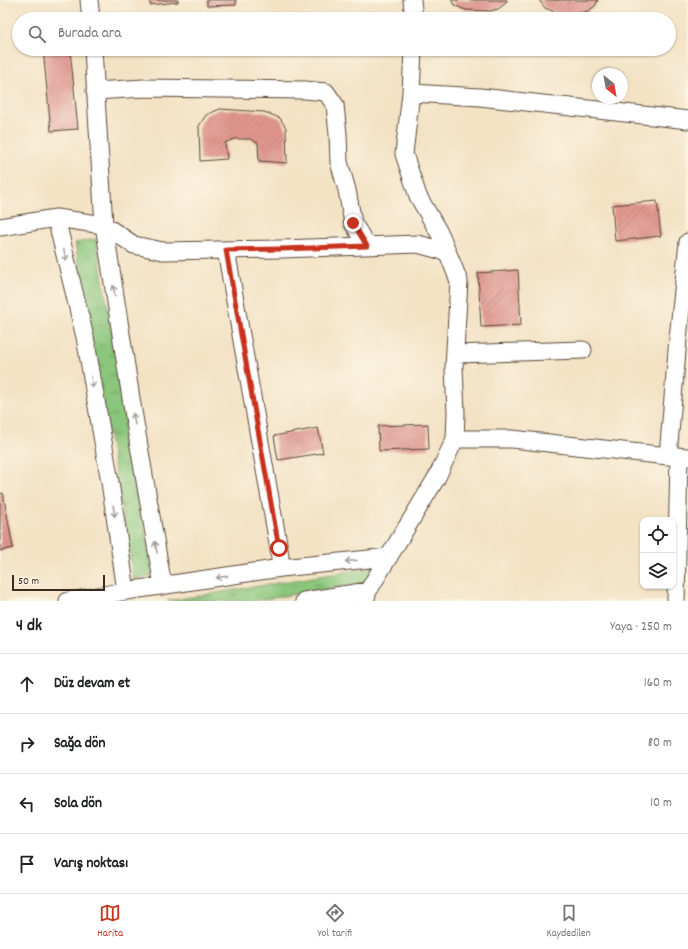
<!DOCTYPE html>
<html lang="tr">
<meta charset="utf-8">
<style>
:root{--surface:#fff;--page:#f2f2f2;--text:#202124;--muted:#757577;--line:#e0e0e0;--accent:#c8321e}
body{margin:0;font-family:Dekko,sans-serif;background:var(--page);color:var(--text)}
.controls{position:absolute;right:12px;bottom:12px;display:grid;overflow:hidden;border-radius:8px;box-shadow:0 1px 3px #0004}
.controls button{width:36px;height:36px;display:grid;place-items:center;padding:0;border:0;border-bottom:1px solid var(--line);background:var(--surface);color:var(--text);font:20px sans-serif}
.compass{position:absolute;left:592px;top:68px;width:36px;height:36px;border-radius:50%;background:var(--surface);box-shadow:0 1px 3px #0004;rotate:149deg}
.scale{position:absolute;left:12px;bottom:10px;width:93px;box-sizing:border-box;padding-left:4px;border:2px solid #3b2a1e;border-top:0;font-size:11px;line-height:14px;white-space:nowrap;color:#3b2a1e;-webkit-text-stroke:3px #fcf5e5;paint-order:stroke}
.stop{position:absolute;width:12px;height:12px;margin:-9px;border:3px solid #c8321e;border-radius:50%;background:#fff}
.stop.end{background:#c8321e;border-color:#fff;box-shadow:0 1px 4px #0008}
.list{margin:0;padding:0;list-style:none}
h2{display:flex;justify-content:space-between;align-items:center;height:52px;margin:0;padding:0 16px;font-size:17px}
h2 small{font-size:13px;font-weight:400;color:var(--muted)}
.list li{display:grid;grid-template-columns:26px 1fr auto;gap:12px;align-items:center;box-sizing:border-box;height:60px;padding:0 16px;border-top:1px solid var(--line)}
.list b{display:block;font-size:15px;white-space:nowrap}
.list em{font-size:13px;font-style:normal;color:var(--muted)}
.icon{flex:none;width:22px;height:22px;fill:none;stroke:currentColor;stroke-width:2;stroke-linecap:round;stroke-linejoin:round}
.map{position:relative;flex:none;width:688px;height:601px;overflow:hidden}
.search{position:absolute;background:var(--surface);box-shadow:0 1px 3px #0004;left:12px;right:12px;top:12px;height:44px;display:flex;align-items:center;gap:10px;box-sizing:border-box;padding:0 14px;border-radius:22px;color:var(--muted);font-size:15px}
.sheet{height:292px;background:var(--surface)}
nav{display:flex;justify-content:space-around;align-items:center;box-sizing:border-box;height:56px;border-top:1px solid var(--line);background:var(--surface);font-size:11px;color:var(--muted)}
nav a{display:grid;justify-items:center;gap:2px}
nav .on{color:var(--accent)}
.map>svg:first-child{display:block}
.grass{fill:url(#grass-tufts);stroke:#62784d}
.building{fill:url(#building-hatch)}
.lines{fill:none;stroke-linecap:round;stroke-linejoin:round}
.minor-casing{stroke:#574637;stroke-width:19}
.minor{stroke:#fff;stroke-width:17}
.oneway{stroke:#a79f9a}
.route{stroke:#c8321e;stroke-width:5}
</style>
<div class="map">
<svg width="688" height="601" viewBox="0 0 688 601">
<defs>
<pattern id="grass-tufts" width="24" height="20" patternUnits="userSpaceOnUse"><rect width="24" height="20" fill="#8ac67c"/><path d="M3 7l-1-3M5 7V3M7 7l1-3M15 17l-1-3M17 17v-4M19 17l1-3" fill="none" stroke="#72a165"/></pattern>
<pattern id="building-hatch" width="6" height="6" patternUnits="userSpaceOnUse"><rect width="6" height="6" fill="#e19790"/><path d="M-1 1l2-2M0 6l6-6M5 7l2-2" fill="none" stroke="#b87b75"/></pattern>
</defs>
<rect width="100%" height="100%" fill="#fcf5e5"/>
<filter id="ink" filterUnits="userSpaceOnUse"><feTurbulence type="fractalNoise" baseFrequency=".025" numOctaves="2"/><feDisplacementMap in="SourceGraphic" scale="8" xChannelSelector="R" yChannelSelector="G"/><feConvolveMatrix kernelMatrix="1 2 1 2 8 2 1 2 1" color-interpolation-filters="sRGB"/></filter>
<filter id="wash" filterUnits="userSpaceOnUse"><feTurbulence type="fractalNoise" baseFrequency=".012" numOctaves="4" result="noise"/><feDisplacementMap in="SourceGraphic" scale="16" xChannelSelector="R" yChannelSelector="G"/><feGaussianBlur stdDeviation="0.9" result="paint"/><feColorMatrix in="noise" values="0 0 0 0 0 0 0 0 0 0 0 0 0 0 0 0 0 1.4 0 .05"/><feComposite in="paint" operator="in"/></filter>
<g filter="url(#wash)">
<rect width="100%" height="100%" fill="#f3e2c4"/>
<path class="grass" d="M 96,239 L 153,575 L 134,580 L 75,243 Z
M 375,567 L 368,582 L 253,601 L 167,601 Z"/>
<g id="blocks">
<path class="building" d="M 150,0 L 178,0 L 178,2 L 150,5 Z
M 207,0 L 236,0 L 236,5 L 207,6 Z
M 451,0 L 507,0 L 506,3 L 498,9 L 490,11 L 466,10 L 456,6 Z
M 539,0 L 598,0 L 595,6 L 588,11 L 580,13 L 555,12 L 545,8 Z
M 43,49 L 70,49 L 78,129 L 51,131 Z
M 220,109 L 264,112 L 280,118 L 286,128 L 287,163 L 259,161 L 258,143 L 251,139 L 234,139 L 225,143 L 227,159 L 200,161 L 199,126 L 206,115 Z
M 657,201 L 661,236 L 615,241 L 612,205 Z
M 518,270 L 521,325 L 481,327 L 478,273 Z
M 428,424 L 429,449 L 379,451 L 378,426 Z
M 318,428 L 323,453 L 278,460 L 274,436 Z
M 3,493 L 13,548 L 0,551 L 0,494 Z"/>
</g>
</g>
<g filter="url(#ink)">
<use href="#blocks" fill-opacity="0" stroke="#574637" stroke-width="1"/>
<g class="lines">
<g class="minor-casing">
<path id="minor" d="M 89,0 L 91,19
M 412,0 L 414,19
M 93,49 L 104,225 L 133,411 L 163,586
M 413,49 L 411,93 L 404,154 L 418,196 L 441,236 L 459,281 L 454,367 L 456,413 L 455,439 L 512,439 L 668,456 L 688,457
M 95,91 L 144,88 L 305,90 L 326,92 L 335,105 L 338,134 L 339,162 L 347,190 L 353,223 L 367,246
M 411,93 L 480,97 L 688,120
M 56,218 L 85,337 L 110,482 L 126,591
M 0,227 L 56,218 L 104,225 L 134,245 L 163,251 L 282,249 L 418,244 L 447,252
M 226,250 L 279,549 L 281,568
M 455,354 L 583,350
M 668,456 L 678,339 L 688,242
M 68,601 L 126,591 L 281,568 L 389,557
M 304,601 L 368,591
M 365,601 L 368,591 L 437,477 L 455,439
M 676,601 L 679,456"/>
</g>
<use href="#minor" class="minor"/>
</g>
<defs><path id="oneway-shaft" d="M-6 0H5M1.5-3L5.5 0L1.5 3" fill="none" stroke-width="1.6" stroke-linecap="round" stroke-linejoin="round"/></defs>
<g class="oneway">
<use href="#oneway-shaft" transform="translate(65 255) rotate(76)"/>
<use href="#oneway-shaft" transform="translate(114 291) rotate(-99)"/>
<use href="#oneway-shaft" transform="translate(92 382) rotate(80)"/>
<use href="#oneway-shaft" transform="translate(134 419) rotate(-100)"/>
<use href="#oneway-shaft" transform="translate(114 511) rotate(82)"/>
<use href="#oneway-shaft" transform="translate(156 547) rotate(-100)"/>
<use href="#oneway-shaft" transform="translate(351 561) rotate(174)"/>
<use href="#oneway-shaft" transform="translate(222 577) rotate(172)"/>
</g>
</g>
<g class="lines" filter="url(#ink)">
<path class="route" d="M 279,548 L 226,250 L 282,249 L 367,246 L 353,223"/>
</g>
</svg>
<div class="controls">
<button><svg class="icon" aria-label="locate" viewBox="0 0 24 24"><circle cx="12" cy="12" r="6"/><path d="M12 2v4M12 18v4M2 12h4M18 12h4"/></svg></button>
<button><svg class="icon" aria-label="layers" viewBox="0 0 24 24"><path d="M12 4l9 5-9 5-9-5zM3 14l9 5 9-5"/></svg></button>
</div>
<svg class="compass" viewBox="-18 -18 36 36"><path d="M0-13l5 13h-10z" fill="#e53935"/><path d="M0 13l5-13h-10z" fill="#757577"/></svg>
<div class="scale">50 m</div>
<div class="stop" style="left:279px;top:548px"></div>
<div class="stop end" style="left:353px;top:223px"></div>
<div class="search"><svg class="icon" aria-label="search" viewBox="0 0 24 24"><circle cx="10" cy="10" r="6"/><path d="M15 15l6 6"/></svg>Burada ara</div>
</div>
<section class="sheet">
<h2>4 dk<small>Yaya · 250 m</small></h2>
<ul class="list">
<li><svg class="icon" aria-label="ahead" viewBox="0 0 24 24"><path d="M12 20V5M6 11l6-6 6 6"/></svg><div><b>Düz devam et</b></div><em>160 m</em></li>
<li><svg class="icon" aria-label="right" viewBox="0 0 24 24"><path d="M7 20v-9h11M14 6l5 5-5 5"/></svg><div><b>Sağa dön</b></div><em>80 m</em></li>
<li><svg class="icon" aria-label="left" viewBox="0 0 24 24"><path d="M17 20v-9H6M10 6l-5 5 5 5"/></svg><div><b>Sola dön</b></div><em>10 m</em></li>
<li><svg class="icon" aria-label="arrive" viewBox="0 0 24 24"><path d="M6 21V4h12l-3 4 3 4H6"/></svg><div><b>Varış noktası</b></div></li>
</ul>
</section>
<nav>
<a class="on"><svg class="icon" aria-label="map" viewBox="0 0 24 24"><path d="M3 6l6-2 6 2 6-2v14l-6 2-6-2-6 2zM9 4v14M15 6v14"/></svg>Harita</a>
<a><svg class="icon" aria-label="directions" viewBox="0 0 24 24"><path d="M12 3l9 9-9 9-9-9zM9 14v-3h6M13 9l2 2-2 2"/></svg>Yol tarifi</a>
<a><svg class="icon" aria-label="saved" viewBox="0 0 24 24"><path d="M7 4h10v16l-5-4-5 4z"/></svg>Kaydedilen</a>
</nav>
